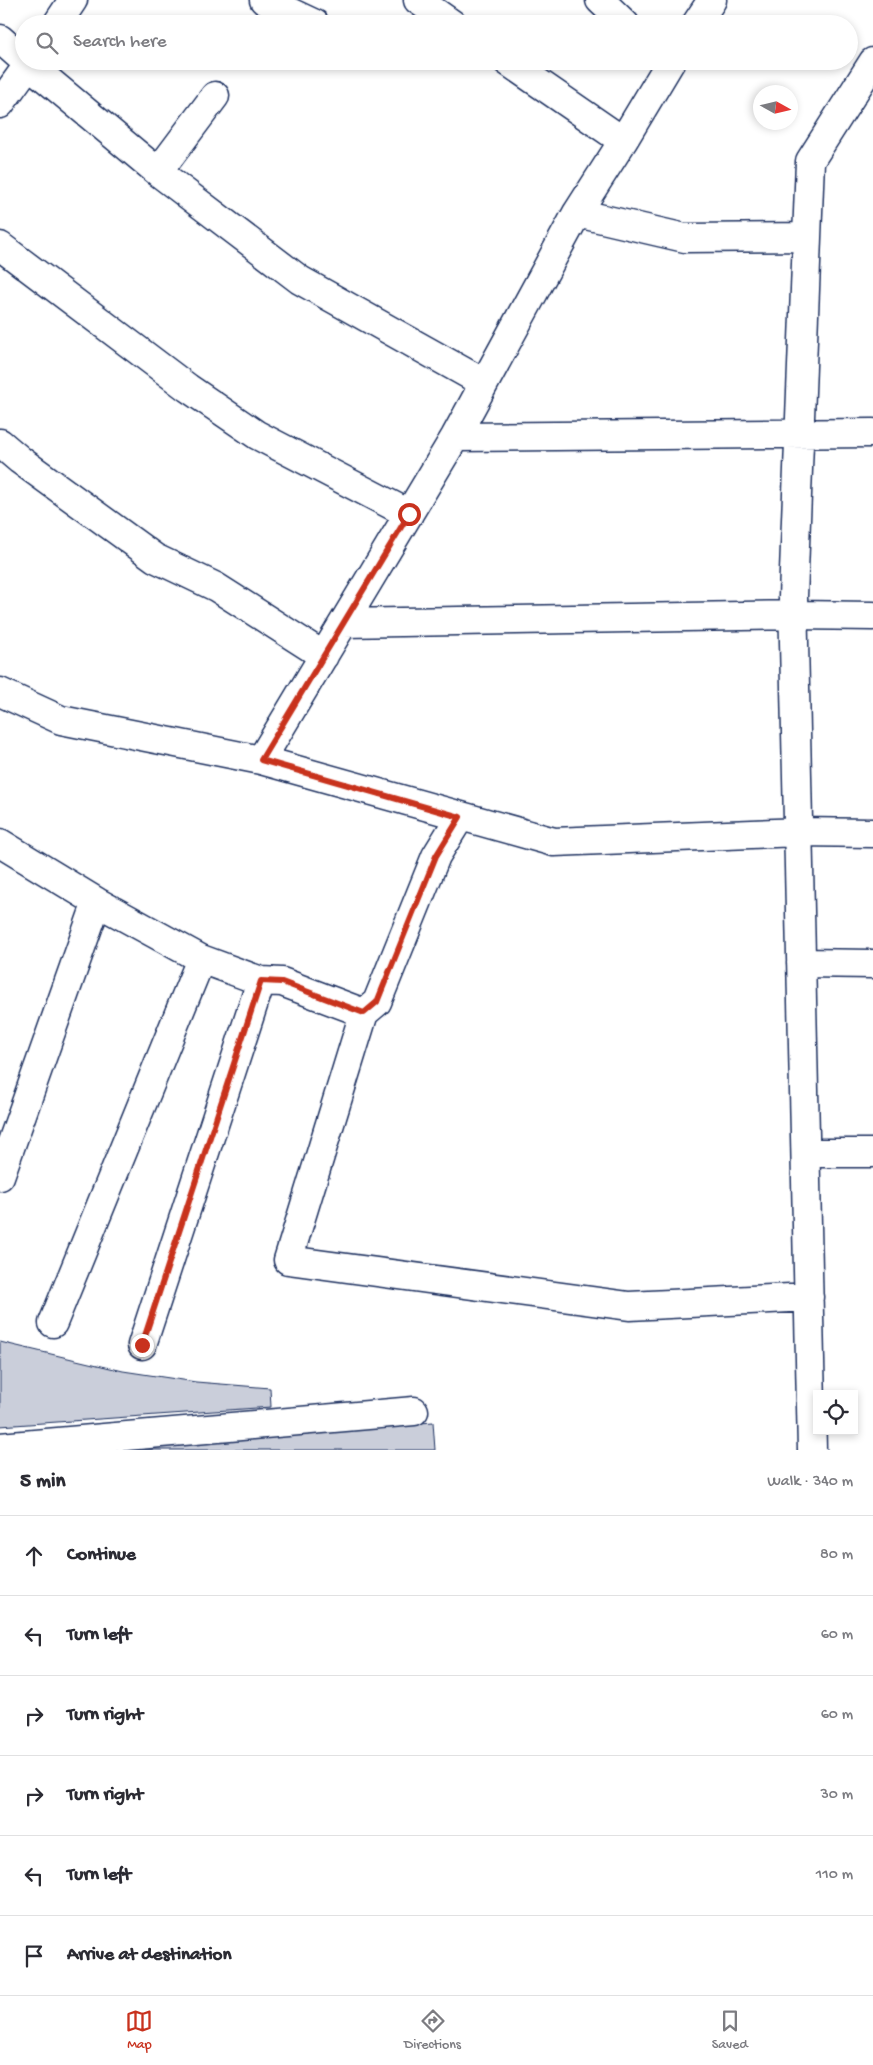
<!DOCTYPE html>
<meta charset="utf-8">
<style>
:root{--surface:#fff;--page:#f7f7f7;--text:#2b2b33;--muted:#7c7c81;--line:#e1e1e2;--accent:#c8321e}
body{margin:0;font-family:"Gochi Hand",sans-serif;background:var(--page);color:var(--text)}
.controls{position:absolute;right:15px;bottom:15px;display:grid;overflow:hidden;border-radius:0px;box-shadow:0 2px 8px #0003}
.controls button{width:45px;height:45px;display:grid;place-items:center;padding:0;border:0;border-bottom:1px solid var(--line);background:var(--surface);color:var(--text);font:25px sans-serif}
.compass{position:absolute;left:753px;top:85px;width:45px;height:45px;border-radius:50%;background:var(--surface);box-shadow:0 2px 8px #0003;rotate:98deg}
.stop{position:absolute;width:15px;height:15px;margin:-11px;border:4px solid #c8321e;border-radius:50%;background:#fff}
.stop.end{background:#c8321e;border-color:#fff;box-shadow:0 1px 5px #0008}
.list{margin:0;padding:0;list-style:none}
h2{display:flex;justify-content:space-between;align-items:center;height:65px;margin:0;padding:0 20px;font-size:21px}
h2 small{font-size:16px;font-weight:400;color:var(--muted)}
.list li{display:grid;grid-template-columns:32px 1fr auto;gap:15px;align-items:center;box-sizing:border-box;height:80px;padding:0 20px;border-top:1px solid var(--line)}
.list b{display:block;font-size:19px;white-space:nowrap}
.list em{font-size:16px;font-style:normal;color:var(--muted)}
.icon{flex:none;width:28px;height:28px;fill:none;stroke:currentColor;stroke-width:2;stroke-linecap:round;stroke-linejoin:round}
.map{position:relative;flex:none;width:873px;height:1450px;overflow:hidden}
.search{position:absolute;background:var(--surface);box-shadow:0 2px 8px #0003;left:15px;right:15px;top:15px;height:55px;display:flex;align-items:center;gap:12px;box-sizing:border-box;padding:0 18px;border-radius:28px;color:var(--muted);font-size:19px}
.sheet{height:545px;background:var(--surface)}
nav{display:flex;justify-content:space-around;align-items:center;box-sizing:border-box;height:70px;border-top:1px solid var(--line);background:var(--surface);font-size:14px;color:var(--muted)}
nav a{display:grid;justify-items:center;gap:2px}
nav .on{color:var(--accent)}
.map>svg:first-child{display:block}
.building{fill:#caceda;stroke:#1b2f5e}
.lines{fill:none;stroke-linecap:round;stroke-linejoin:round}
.minor-casing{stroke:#1b2f5e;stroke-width:31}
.minor{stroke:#fff;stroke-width:28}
.route{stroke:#c8321e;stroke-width:6}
</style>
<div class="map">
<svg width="873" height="1450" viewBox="0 0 873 1450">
<rect width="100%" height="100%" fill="#fff"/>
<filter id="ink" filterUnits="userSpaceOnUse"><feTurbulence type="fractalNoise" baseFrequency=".02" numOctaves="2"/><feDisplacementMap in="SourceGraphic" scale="10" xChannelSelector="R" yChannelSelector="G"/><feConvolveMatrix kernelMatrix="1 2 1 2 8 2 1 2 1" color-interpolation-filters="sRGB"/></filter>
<g filter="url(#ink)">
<path class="building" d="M 0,1342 L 123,1371 L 196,1382 L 270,1388 L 271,1407 L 0,1426 Z
M 433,1422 L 435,1450 L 76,1450 Z"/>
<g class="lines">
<g class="minor-casing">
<path id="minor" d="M 264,0 L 315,24
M 418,0 L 452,24
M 600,0 L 625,24
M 57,24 L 73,0
M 696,24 L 712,0
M 0,39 L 24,60
M 25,61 L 158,172 L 300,280 L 484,383
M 507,61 L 623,141 L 577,213
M 0,104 L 31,61
M 623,141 L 671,61
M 158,172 L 215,96
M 807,237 L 685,238 L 577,213 L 455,437 L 261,760 L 554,842 L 799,832 L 873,833
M 0,246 L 188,388 L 257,435 L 409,514
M 455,437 L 873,433
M 0,443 L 20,460 L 155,558 L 216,587 L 324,656
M 344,623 L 794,615 L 873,616
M 0,692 L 61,720 L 261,760
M 460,817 L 436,856 L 377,1002 L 364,1013 L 288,1260 L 629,1306 L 809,1297
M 0,843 L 97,902 L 201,959 L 261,981 L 282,982 L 364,1013
M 801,963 L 873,964
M 806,1153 L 873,1153
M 0,1176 L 97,902
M 53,1323 L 201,959
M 142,1345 L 261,981
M 0,1447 L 414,1411
M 812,1450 L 793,597 L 810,161 L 873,62"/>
</g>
<use href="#minor" class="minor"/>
</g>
</g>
<g class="lines" filter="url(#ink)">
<path class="route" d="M 142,1345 L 261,981 L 282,982 L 364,1013 L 377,1002 L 436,856 L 460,817 L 261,760 L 409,514"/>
</g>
</svg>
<div class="controls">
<button><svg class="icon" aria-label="locate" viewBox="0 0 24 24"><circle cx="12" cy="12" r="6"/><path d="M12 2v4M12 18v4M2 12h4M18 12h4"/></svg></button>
</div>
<svg class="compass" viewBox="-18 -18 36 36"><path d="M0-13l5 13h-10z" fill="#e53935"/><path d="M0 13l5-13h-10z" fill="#7c7c81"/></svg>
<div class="stop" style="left:409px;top:514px"></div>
<div class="stop end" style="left:142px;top:1345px"></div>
<div class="search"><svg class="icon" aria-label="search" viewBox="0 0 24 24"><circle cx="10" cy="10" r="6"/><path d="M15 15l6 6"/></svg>Search here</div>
</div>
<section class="sheet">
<h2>5 min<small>Walk · 340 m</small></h2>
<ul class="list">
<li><svg class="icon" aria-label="ahead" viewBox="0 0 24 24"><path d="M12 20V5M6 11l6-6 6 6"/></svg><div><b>Continue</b></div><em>80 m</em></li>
<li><svg class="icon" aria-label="left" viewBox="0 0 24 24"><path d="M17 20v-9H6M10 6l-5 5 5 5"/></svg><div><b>Turn left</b></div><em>60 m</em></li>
<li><svg class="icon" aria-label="right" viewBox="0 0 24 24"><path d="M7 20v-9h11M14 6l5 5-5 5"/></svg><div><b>Turn right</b></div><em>60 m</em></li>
<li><svg class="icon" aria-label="right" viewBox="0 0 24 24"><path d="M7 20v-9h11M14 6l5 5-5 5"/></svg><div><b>Turn right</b></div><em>30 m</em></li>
<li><svg class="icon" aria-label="left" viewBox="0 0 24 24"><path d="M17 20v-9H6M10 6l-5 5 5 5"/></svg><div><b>Turn left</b></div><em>110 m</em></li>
<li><svg class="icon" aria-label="arrive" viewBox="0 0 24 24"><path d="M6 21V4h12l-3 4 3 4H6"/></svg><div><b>Arrive at destination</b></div></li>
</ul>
</section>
<nav>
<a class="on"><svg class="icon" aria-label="map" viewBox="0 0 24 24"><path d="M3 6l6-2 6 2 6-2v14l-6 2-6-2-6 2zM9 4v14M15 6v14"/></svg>Map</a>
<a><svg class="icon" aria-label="directions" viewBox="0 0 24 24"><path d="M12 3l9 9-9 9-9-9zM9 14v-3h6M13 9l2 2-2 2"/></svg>Directions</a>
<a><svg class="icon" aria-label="saved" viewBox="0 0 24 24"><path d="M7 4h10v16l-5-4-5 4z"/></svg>Saved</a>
</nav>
